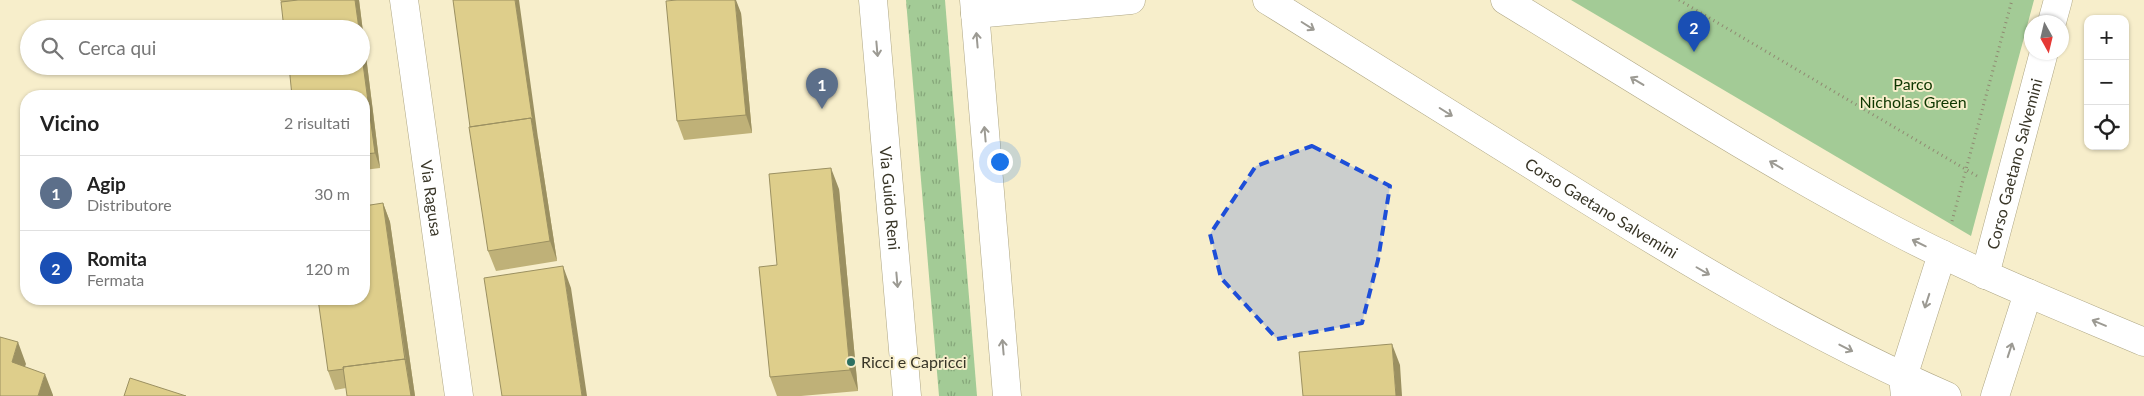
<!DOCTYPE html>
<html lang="it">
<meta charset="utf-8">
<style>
:root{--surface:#fff;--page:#f2f2f2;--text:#222;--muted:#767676;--line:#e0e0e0;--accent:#db2777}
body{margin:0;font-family:Lato,sans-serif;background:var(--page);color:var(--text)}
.controls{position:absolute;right:15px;top:15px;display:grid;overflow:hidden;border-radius:10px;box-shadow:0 1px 4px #0004}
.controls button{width:45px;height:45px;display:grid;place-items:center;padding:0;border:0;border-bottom:1px solid var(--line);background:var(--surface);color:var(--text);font:25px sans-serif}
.compass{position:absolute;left:2024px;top:15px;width:45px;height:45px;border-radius:50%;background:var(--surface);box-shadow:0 1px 4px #0004;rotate:172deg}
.you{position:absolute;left:999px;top:161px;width:18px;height:18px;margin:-12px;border:4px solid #fff;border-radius:50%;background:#1a73e8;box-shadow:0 0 0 8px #1a73e833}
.badge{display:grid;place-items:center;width:32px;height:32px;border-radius:50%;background:var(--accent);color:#fff;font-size:16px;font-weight:700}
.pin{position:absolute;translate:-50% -41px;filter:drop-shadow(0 1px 2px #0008)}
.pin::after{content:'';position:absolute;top:26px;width:18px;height:15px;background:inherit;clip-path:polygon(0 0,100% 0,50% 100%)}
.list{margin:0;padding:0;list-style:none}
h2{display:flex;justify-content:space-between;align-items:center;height:65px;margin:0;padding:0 20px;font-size:21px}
h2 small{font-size:16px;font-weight:400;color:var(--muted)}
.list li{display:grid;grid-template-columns:32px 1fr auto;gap:15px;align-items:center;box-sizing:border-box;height:75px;padding:0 20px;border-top:1px solid var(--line)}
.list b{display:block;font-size:19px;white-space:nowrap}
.list p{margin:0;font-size:16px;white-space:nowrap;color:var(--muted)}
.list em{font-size:16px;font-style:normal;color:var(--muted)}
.icon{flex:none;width:28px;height:28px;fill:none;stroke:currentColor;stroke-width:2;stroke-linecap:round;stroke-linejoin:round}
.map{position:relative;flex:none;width:2144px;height:396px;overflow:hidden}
.search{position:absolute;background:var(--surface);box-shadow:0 1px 4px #0004;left:20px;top:20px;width:350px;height:55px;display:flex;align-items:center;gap:12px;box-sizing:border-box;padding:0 18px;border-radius:28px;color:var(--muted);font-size:19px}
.panel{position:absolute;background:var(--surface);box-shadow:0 1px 4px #0004;left:20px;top:90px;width:350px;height:215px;border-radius:20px}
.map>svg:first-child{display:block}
.grass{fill:url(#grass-tufts)}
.green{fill:#a3cb96}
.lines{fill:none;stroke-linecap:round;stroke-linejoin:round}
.minor-casing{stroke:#aea684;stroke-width:29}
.tertiary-casing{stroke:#aea684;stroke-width:29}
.secondary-casing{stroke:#aea684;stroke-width:29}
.path{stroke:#908a72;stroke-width:3;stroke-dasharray:1 4;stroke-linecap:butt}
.minor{stroke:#fff;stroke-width:28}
.tertiary{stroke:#fff;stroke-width:28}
.secondary{stroke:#fff;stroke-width:28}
.wall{fill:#bfb178}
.shaded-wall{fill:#9b9061}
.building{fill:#dece8b;stroke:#9b9061}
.oneway{stroke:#9c9a93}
.marked{fill:#1d4ed8;fill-opacity:0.2;stroke:#1d4ed8;stroke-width:4;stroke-dasharray:10 6;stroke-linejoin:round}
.poi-dot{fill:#2d7062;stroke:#f7eecb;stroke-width:2}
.labels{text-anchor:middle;stroke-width:4;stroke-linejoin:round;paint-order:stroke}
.park-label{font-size:16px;fill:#0e3700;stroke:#f7eecb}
.street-label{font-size:16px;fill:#383527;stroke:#f7eecb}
.poi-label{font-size:16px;fill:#383527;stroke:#f7eecb;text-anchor:start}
</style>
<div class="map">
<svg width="2144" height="396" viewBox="0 0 2144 396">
<defs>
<pattern id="grass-tufts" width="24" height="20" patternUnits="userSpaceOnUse" patternTransform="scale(1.25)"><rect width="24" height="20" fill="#a3cb96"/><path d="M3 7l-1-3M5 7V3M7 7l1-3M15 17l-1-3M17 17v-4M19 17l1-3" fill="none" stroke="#86a67a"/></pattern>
</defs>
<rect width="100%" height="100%" fill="#f7eecb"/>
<path class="grass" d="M 906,0 L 945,0 L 977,396 L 939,396 Z"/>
<path class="green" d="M 1571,0 L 2034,0 L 1971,236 Z"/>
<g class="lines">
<g class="minor-casing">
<g id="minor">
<path id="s1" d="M 404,0 L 459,396"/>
<path d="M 975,14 L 1131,0"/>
<path d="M 2052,22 L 2058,0"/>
<path id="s2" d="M 1985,275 L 2044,52"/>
<path d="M 1905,396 L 1903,377 L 1942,254"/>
<path d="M 1995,396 L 2028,293"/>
</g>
</g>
<g class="tertiary-casing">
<g id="tertiary">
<path id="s3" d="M 1267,0 C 1360,58 1453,116 1546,174 C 1675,255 1807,335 1947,396"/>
<path d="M 1505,0 C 1633,78 1759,159 1892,229 C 1973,272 2059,306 2144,342"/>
</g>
</g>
<g class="secondary-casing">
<g id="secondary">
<path id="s4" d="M 873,0 L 907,396"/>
<path d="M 974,0 L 1007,396"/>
</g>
</g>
<path class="path" d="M 1679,0 L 1977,176
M 1952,221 L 2012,0"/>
<use href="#minor" class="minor"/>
<use href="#tertiary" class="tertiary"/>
<use href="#secondary" class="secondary"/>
</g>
<path class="wall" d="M 280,0 L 359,0 L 380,168 L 364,170 L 364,96 L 281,2 Z
M 741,13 L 752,133 L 684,140 L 677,121 Z
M 538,138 L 557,261 L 496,271 L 488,251 Z
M 839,189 L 858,391 L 801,396 L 777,396 L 770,377 L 777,265 Z
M 383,203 L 390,222 L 415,396 L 346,388 L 335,390 L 328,371 Z"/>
<path class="shaded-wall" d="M 355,0 L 359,0 L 380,168 L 375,153 L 361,49 L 361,29 L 359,29 Z
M 515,0 L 519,0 L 538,138 L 557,261 L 550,241 L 531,118 Z
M 735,0 L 736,0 L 741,13 L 752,133 L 746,115 Z
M 831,168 L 839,189 L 858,391 L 850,370 Z
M 383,203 L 390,222 L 415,396 L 411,396 Z
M 563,266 L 571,288 L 587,396 L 582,396 Z
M 18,342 L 26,364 L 19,383 L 12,362 Z
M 1392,344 L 1400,365 L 1402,396 L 1396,396 Z
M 45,374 L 53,395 L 53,396 L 38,396 Z"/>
<path class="building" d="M 298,0 L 355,0 L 359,29 L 284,29 L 281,2 Z
M 453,0 L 515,0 L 533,123 L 531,118 L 470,127 Z
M 677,0 L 735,0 L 746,115 L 677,121 L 666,1 Z
M 361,49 L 375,153 L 364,154 L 364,96 L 292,96 L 289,66 L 361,66 Z
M 531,118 L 550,241 L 488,251 L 469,127 Z
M 831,168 L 850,370 L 770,377 L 759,267 L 777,265 L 769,174 Z
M 383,203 L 405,360 L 405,359 L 343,367 L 344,369 L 328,371 L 318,299 L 364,299 L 364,206 Z
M 563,266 L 582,396 L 502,396 L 484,278 Z
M 0,337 L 18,342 L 12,362 L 45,374 L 38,396 L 0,396 Z
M 1392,344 L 1396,396 L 1303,396 L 1299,352 Z
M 405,359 L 411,396 L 347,396 L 343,367 Z
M 130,378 L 186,396 L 124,396 Z"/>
<defs><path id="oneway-shaft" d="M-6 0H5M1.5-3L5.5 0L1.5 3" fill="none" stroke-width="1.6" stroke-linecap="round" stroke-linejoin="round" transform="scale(1.25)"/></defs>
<g class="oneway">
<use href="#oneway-shaft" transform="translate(1308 26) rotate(32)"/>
<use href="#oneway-shaft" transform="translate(977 40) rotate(-95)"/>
<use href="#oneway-shaft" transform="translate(877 49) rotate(85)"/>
<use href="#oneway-shaft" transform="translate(1637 81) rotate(-149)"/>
<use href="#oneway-shaft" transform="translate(1446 112) rotate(32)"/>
<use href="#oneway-shaft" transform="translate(985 134) rotate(-95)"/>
<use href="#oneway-shaft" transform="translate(1776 165) rotate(-149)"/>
<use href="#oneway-shaft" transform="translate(1919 243) rotate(-154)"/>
<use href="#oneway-shaft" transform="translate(1703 271) rotate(30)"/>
<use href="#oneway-shaft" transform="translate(897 280) rotate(85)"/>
<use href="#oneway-shaft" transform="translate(1927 301) rotate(108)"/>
<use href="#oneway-shaft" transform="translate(2099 323) rotate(-157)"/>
<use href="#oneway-shaft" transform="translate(1003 347) rotate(-95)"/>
<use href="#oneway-shaft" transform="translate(1846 348) rotate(27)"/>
<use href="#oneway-shaft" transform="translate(2010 350) rotate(-72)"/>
</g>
<path class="marked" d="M 1312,146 L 1390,186 L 1378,260 L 1362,323 L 1277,339 L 1221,278 L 1210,234 L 1256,166 Z"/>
<circle class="poi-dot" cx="851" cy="362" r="5"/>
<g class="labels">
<g class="park-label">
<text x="1913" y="90">Parco<tspan x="1913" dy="18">Nicholas Green</tspan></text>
</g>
<g class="street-label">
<text dy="6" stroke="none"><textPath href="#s2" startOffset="115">Corso Gaetano Salvemini</textPath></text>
<text dy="6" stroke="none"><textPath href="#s1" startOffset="200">Via Ragusa</textPath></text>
<text dy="6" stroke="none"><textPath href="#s4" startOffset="199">Via Guido Reni</textPath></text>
<text dy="6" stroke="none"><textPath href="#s3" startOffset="394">Corso Gaetano Salvemini</textPath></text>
</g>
<g class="poi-label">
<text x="861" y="368">Ricci e Capricci</text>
</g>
</g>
</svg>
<div class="controls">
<button>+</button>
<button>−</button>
<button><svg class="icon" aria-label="locate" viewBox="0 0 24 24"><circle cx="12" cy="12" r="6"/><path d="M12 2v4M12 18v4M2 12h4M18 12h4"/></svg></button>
</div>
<svg class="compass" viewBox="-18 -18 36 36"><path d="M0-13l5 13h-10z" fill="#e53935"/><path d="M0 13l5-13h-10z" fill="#767676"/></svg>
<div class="you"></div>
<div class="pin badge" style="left:822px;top:109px;background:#5c6f8a">1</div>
<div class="pin badge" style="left:1694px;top:52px;background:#1a4fb4">2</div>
<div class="search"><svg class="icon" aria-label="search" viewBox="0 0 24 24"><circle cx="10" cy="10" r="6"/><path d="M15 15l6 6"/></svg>Cerca qui</div>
<section class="panel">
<h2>Vicino<small>2 risultati</small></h2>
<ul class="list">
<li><span class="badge" style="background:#5c6f8a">1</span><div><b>Agip</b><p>Distributore</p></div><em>30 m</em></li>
<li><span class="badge" style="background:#1a4fb4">2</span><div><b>Romita</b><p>Fermata</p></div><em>120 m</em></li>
</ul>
</section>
</div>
